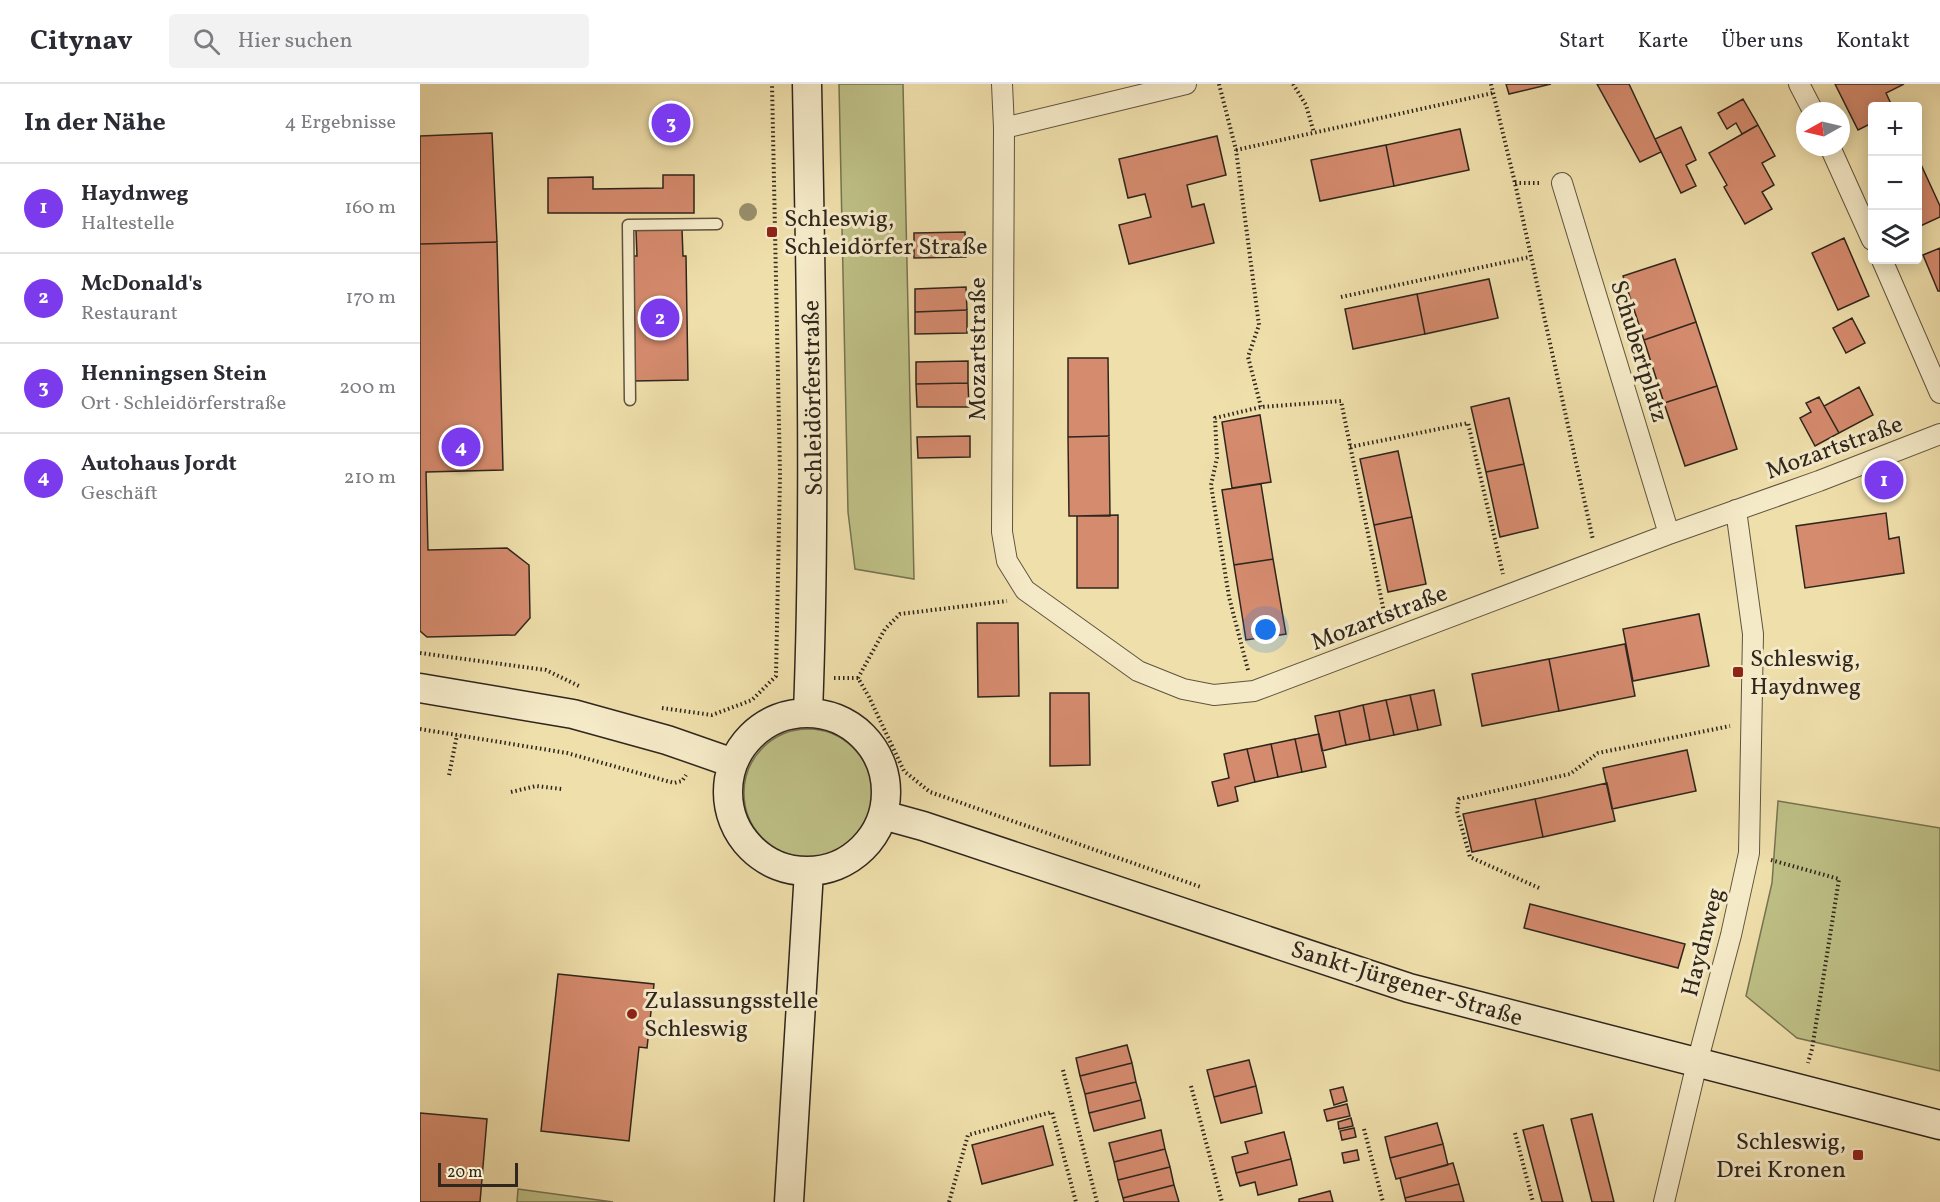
<!DOCTYPE html>
<html lang="de">
<meta charset="utf-8">
<style>
:root{--surface:#fff;--page:#f2f2f3;--text:#2b2b33;--muted:#7c7c81;--line:#e1e1e2;--accent:#7c3aed}
body{margin:0;font-family:Vollkorn,serif;background:var(--page);color:var(--text)}
.controls{position:absolute;right:18px;top:18px;display:grid;overflow:hidden;border-radius:6px;box-shadow:0 3px 15px #0003}
.controls button{width:54px;height:54px;display:grid;place-items:center;padding:0;border:0;border-bottom:2px solid var(--line);background:var(--surface);color:var(--text);font:30px sans-serif}
.compass{position:absolute;left:1376px;top:18px;width:54px;height:54px;border-radius:50%;background:var(--surface);box-shadow:0 3px 15px #0003;rotate:262deg}
.scale{position:absolute;left:18px;bottom:15px;width:80px;box-sizing:border-box;padding-left:6px;border:3px solid #2f261d;border-top:0;font-size:16px;line-height:21px;white-space:nowrap;color:#2f261d;-webkit-text-stroke:4px #f5eac8;paint-order:stroke}
.you{position:absolute;left:846px;top:546px;width:21px;height:21px;margin:-15px;border:4px solid #fff;border-radius:50%;background:#1a73e8;box-shadow:0 0 0 9px #1a73e833}
.badge{display:grid;place-items:center;width:39px;height:39px;border-radius:50%;background:var(--accent);color:#fff;font-size:20px;font-weight:700}
.pin{position:absolute;translate:-50% -50%;border:3px solid #fff;box-shadow:0 2px 6px #0006}
.list{margin:0;padding:0;list-style:none}
h2{display:flex;justify-content:space-between;align-items:center;height:78px;margin:0;padding:0 24px;font-size:26px}
h2 small{font-size:20px;font-weight:400;color:var(--muted)}
.list li{display:grid;grid-template-columns:39px 1fr auto;gap:18px;align-items:center;box-sizing:border-box;height:90px;padding:0 24px;border-top:2px solid var(--line)}
.list b{display:block;font-size:22px;white-space:nowrap}
.list p{margin:0;font-size:20px;white-space:nowrap;color:var(--muted)}
.list em{font-size:20px;font-style:normal;color:var(--muted)}
.icon{flex:none;width:33px;height:33px;fill:none;stroke:currentColor;stroke-width:2;stroke-linecap:round;stroke-linejoin:round}
.map{position:relative;flex:none;width:1520px;height:1118px;overflow:hidden}
header{display:flex;align-items:center;gap:36px;box-sizing:border-box;height:84px;padding:0 30px;background:var(--surface);border-bottom:2px solid var(--line)}
header strong{font-size:28px}
nav{display:flex;gap:33px;margin-inline-start:auto;font-size:21px}
.search{width:420px;height:54px;background:var(--page);display:flex;align-items:center;gap:15px;box-sizing:border-box;padding:0 21px;border-radius:6px;color:var(--muted);font-size:22px}
main{display:flex}
aside{flex:1;background:var(--surface)}
.map>svg:first-child{display:block}
.green{fill:#bec086;stroke:#767352;stroke-width:1.5}
.building{fill:#d58b6e;stroke:#2f261d;stroke-width:1.5}
.lines{fill:none;stroke-linecap:round;stroke-linejoin:round}
.lane-casing{stroke:#5f5440;stroke-width:13}
.street-casing{stroke:#5f5440;stroke-width:22}
.secondary-casing{stroke:#2f261d;stroke-width:31}
.path{stroke:#2f261d;stroke-width:4;stroke-dasharray:1.5 3;stroke-linecap:butt}
.lane{stroke:#f5eac8;stroke-width:10}
.street{stroke:#f5eac8;stroke-width:20}
.secondary{stroke:#f5eac8;stroke-width:28}
.tree{fill:#998e6b}
.poi-dot{fill:#8f2418;stroke:#f5eac8;stroke-width:2}
.labels{text-anchor:middle;stroke-width:6;stroke-linejoin:round;paint-order:stroke}
.poi-label{font-size:24px;fill:#2f261d;stroke:#f5eac8;text-anchor:start}
.street-label{font-size:24px;fill:#2f261d;stroke:#f5eac8}
</style>
<header>
<strong>Citynav</strong>
<div class="search"><svg class="icon" aria-label="search" viewBox="0 0 24 24"><circle cx="10" cy="10" r="6"/><path d="M15 15l6 6"/></svg>Hier suchen</div>
<nav><a>Start</a><a>Karte</a><a>Über uns</a><a>Kontakt</a></nav>
</header>
<main>
<aside>
<h2>In der Nähe<small>4 Ergebnisse</small></h2>
<ul class="list">
<li><span class="badge">1</span><div><b>Haydnweg</b><p>Haltestelle</p></div><em>160 m</em></li>
<li><span class="badge">2</span><div><b>McDonald's</b><p>Restaurant</p></div><em>170 m</em></li>
<li><span class="badge">3</span><div><b>Henningsen Stein</b><p>Ort · Schleidörferstraße</p></div><em>200 m</em></li>
<li><span class="badge">4</span><div><b>Autohaus Jordt</b><p>Geschäft</p></div><em>210 m</em></li>
</ul>
</aside>
<div class="map">
<svg width="1520" height="1118" viewBox="0 0 1520 1118">
<rect width="100%" height="100%" fill="#efdfab"/>
<filter id="stains"><feTurbulence type="fractalNoise" baseFrequency=".00333" numOctaves="4"/><feColorMatrix values="0 0 0 0 .2 0 0 0 0 .09 0 0 0 0 .02 0 0 0 .5 -.17"/></filter>
<radialGradient id="worn" r=".72"><stop offset=".6" stop-color="#630" stop-opacity="0"/><stop offset="1" stop-color="#630" stop-opacity=".3"/></radialGradient>
<path class="green" d="M 419,0 L 483,0 L 494,495 L 435,485 L 428,428 Z
M324 709a64 64 0 1 1 128 0a64 64 0 1 1-128 0Z
M 1358,717 L 1520,744 L 1520,987 L 1377,954 L 1326,912 L 1352,799 Z
M 98,1105 L 193,1118 L 97,1118 Z"/>
<path class="building" d="M 1086,0 L 1131,0 L 1089,10 Z
M 1177,0 L 1209,0 L 1241,68 L 1220,78 Z
M 1415,0 L 1484,0 L 1466,9 L 1472,22 L 1452,22 L 1452,39 L 1438,46 Z
M 1323,15 L 1338,41 L 1322,50 L 1316,39 L 1307,45 L 1298,29 Z
M 268,27 L 269,49 L 234,50 L 234,28 Z
M 1338,41 L 1355,72 L 1342,79 L 1354,101 L 1342,108 L 1352,125 L 1325,140 L 1304,103 L 1307,101 L 1289,69 Z
M 1261,43 L 1276,76 L 1266,81 L 1276,102 L 1261,109 L 1235,55 Z
M 1040,45 L 1049,86 L 974,102 L 966,61 Z
M 72,49 L 77,158 L 0,160 L 0,52 Z
M 797,52 L 806,91 L 767,101 L 772,123 L 784,120 L 794,159 L 709,180 L 699,141 L 731,133 L 725,110 L 708,114 L 699,75 Z
M 966,61 L 974,102 L 900,117 L 891,76 Z
M 1498,74 L 1520,122 L 1520,133 L 1498,143 Z
M 243,91 L 274,91 L 274,129 L 128,129 L 128,94 L 173,93 L 173,105 L 243,104 Z
M 262,145 L 263,172 L 266,172 L 268,296 L 214,297 L 211,172 L 217,172 L 216,146 Z
M 545,148 L 546,173 L 494,174 L 494,149 Z
M 1424,154 L 1449,212 L 1418,226 L 1392,169 Z
M 77,158 L 83,386 L 6,388 L 8,466 L 87,464 L 109,481 L 110,534 L 95,551 L 7,553 L 0,547 L 0,160 Z
M 1520,164 L 1520,207 L 1518,207 L 1503,171 Z
M 1255,175 L 1276,238 L 1224,256 L 1203,192 Z
M 1069,195 L 1078,234 L 1005,250 L 997,210 Z
M 546,203 L 547,226 L 495,228 L 495,205 Z
M 997,210 L 1005,250 L 933,265 L 925,225 Z
M 547,226 L 547,249 L 495,250 L 495,228 Z
M 1432,234 L 1445,259 L 1426,269 L 1413,244 Z
M 1276,238 L 1297,302 L 1244,319 L 1224,256 Z
M 648,274 L 688,274 L 689,352 L 648,353 Z
M 548,277 L 548,299 L 496,300 L 496,278 Z
M 548,299 L 549,323 L 497,323 L 496,300 Z
M 1297,302 L 1317,365 L 1265,382 L 1244,319 Z
M 1439,303 L 1453,331 L 1419,349 L 1404,322 Z
M 1399,313 L 1419,349 L 1395,362 L 1380,334 L 1391,328 L 1386,319 Z
M 1089,314 L 1104,380 L 1066,388 L 1051,323 Z
M 840,331 L 851,398 L 812,404 L 802,338 Z
M 550,352 L 550,373 L 498,374 L 497,353 Z
M 689,352 L 690,432 L 649,432 L 648,353 Z
M 978,367 L 992,433 L 954,441 L 940,375 Z
M 1104,380 L 1118,444 L 1080,453 L 1066,388 Z
M 841,400 L 853,475 L 814,481 L 802,406 Z
M 1466,429 L 1469,455 L 1479,453 L 1484,489 L 1385,504 L 1376,442 Z
M 698,431 L 698,504 L 657,504 L 657,432 Z
M 992,433 L 1006,500 L 968,508 L 954,441 Z
M 853,475 L 866,550 L 826,556 L 814,481 Z
M 1279,530 L 1289,582 L 1213,597 L 1203,545 Z
M 557,539 L 598,539 L 599,612 L 558,613 Z
M 1205,560 L 1215,612 L 1139,627 L 1129,575 Z
M 1129,575 L 1139,627 L 1062,642 L 1052,590 Z
M 1014,606 L 1021,641 L 998,646 L 990,611 Z
M 630,609 L 669,609 L 670,681 L 630,682 Z
M 990,611 L 998,646 L 974,651 L 966,616 Z
M 966,616 L 974,651 L 950,656 L 943,621 Z
M 943,621 L 950,656 L 926,661 L 919,627 Z
M 919,627 L 926,661 L 902,667 L 895,632 Z
M 899,650 L 906,683 L 882,688 L 875,655 Z
M 875,655 L 882,688 L 858,693 L 851,660 Z
M 851,660 L 858,693 L 835,698 L 827,665 Z
M 827,665 L 835,698 L 815,703 L 818,717 L 798,722 L 792,698 L 809,694 L 804,670 Z
M 1267,666 L 1276,707 L 1192,725 L 1183,684 Z
M 1187,699 L 1195,737 L 1123,753 L 1115,715 Z
M 1115,715 L 1123,753 L 1052,768 L 1043,730 Z
M 1110,820 L 1265,860 L 1258,884 L 1104,844 Z
M 138,890 L 234,900 L 227,964 L 219,963 L 209,1057 L 121,1047 Z
M 707,961 L 712,979 L 660,992 L 656,974 Z
M 829,976 L 836,1002 L 794,1013 L 787,986 Z
M 712,979 L 716,998 L 665,1010 L 660,992 Z
M 716,998 L 721,1016 L 669,1029 L 665,1010 Z
M 836,1002 L 842,1029 L 801,1039 L 794,1013 Z
M 923,1003 L 927,1017 L 914,1021 L 910,1006 Z
M 721,1016 L 725,1034 L 674,1047 L 669,1029 Z
M 927,1020 L 930,1032 L 907,1037 L 904,1026 Z
M 0,1029 L 67,1035 L 60,1118 L 0,1118 Z
M 1172,1030 L 1194,1118 L 1172,1118 L 1151,1035 Z
M 931,1034 L 933,1042 L 919,1045 L 918,1038 Z
M 1017,1039 L 1023,1060 L 970,1074 L 965,1053 Z
M 1123,1041 L 1143,1118 L 1122,1118 L 1103,1046 Z
M 623,1042 L 633,1081 L 562,1100 L 552,1061 Z
M 934,1044 L 936,1053 L 922,1056 L 920,1047 Z
M 741,1046 L 745,1065 L 694,1078 L 689,1059 Z
M 864,1048 L 871,1075 L 816,1089 L 812,1073 L 828,1069 L 825,1058 Z
M 1023,1060 L 1028,1081 L 976,1095 L 970,1074 Z
M 745,1065 L 750,1083 L 698,1096 L 694,1078 Z
M 937,1066 L 939,1076 L 924,1079 L 922,1069 Z
M 871,1075 L 877,1101 L 838,1111 L 835,1098 L 820,1102 L 816,1089 Z
M 1033,1079 L 1039,1100 L 985,1114 L 980,1094 Z
M 750,1083 L 754,1101 L 703,1114 L 698,1096 Z
M 1039,1100 L 1044,1118 L 986,1118 L 985,1114 Z
M 754,1101 L 759,1118 L 704,1118 L 703,1114 Z
M 910,1107 L 913,1118 L 879,1118 L 879,1115 Z"/>
<g class="lines">
<g class="lane-casing">
<path id="lane" d="M 210,316 L 208,141 L 297,140"/>
</g>
<g class="street-casing">
<path id="street" d="M 582,0 L 584,44 L 582,448 L 587,477 L 605,506 L 718,587 L 763,605 L 794,611 L 834,607 L 1249,450 L 1399,397 L 1520,350
M 1379,0 L 1393,27
M 584,44 L 766,0
M 1410,63 L 1452,156
M 1142,99 L 1249,450
M 1462,176 L 1520,309
M 1244,1118 L 1277,979 L 1311,851 L 1329,769 L 1333,550 L 1316,426"/>
</g>
<g class="secondary-casing">
<path id="secondary" d="M 387,0 C 391,210 396,419 388,629
M 0,604 L 153,630 L 247,656 L 313,679
M308 708a79 79 0 1 1 158 0a79 79 0 1 1-158 0Z
M 463,731 L 503,742 L 989,904 L 1520,1041
M 369,1118 L 389,787"/>
</g>
<path class="path" d="M 799,0 L 816,66 L 839,241 L 828,273 L 841,323
M 873,0 L 886,21 L 894,49
M 1071,0 L 1095,99 L 1173,456
M 816,66 L 1073,9
M 1095,99 L 1121,99
M 921,213 L 1110,173
M 930,363 L 1048,339 L 1083,490
M 0,569 L 126,586 L 159,602
M 828,586 L 809,513 L 791,401 L 797,374 L 795,334 L 841,323 L 921,317 L 965,533
M 414,594 L 438,594 L 449,613 L 484,687 L 510,708 L 781,803
M 438,594 L 465,545 L 480,530 L 587,517
M 242,624 L 292,631 L 332,616 L 356,592 L 360,391 L 352,0
M 0,645 L 147,669 L 254,699 L 262,697 L 266,691
M 29,691 L 37,651
M 91,708 L 116,702 L 142,705
M 1351,776 L 1419,795 L 1392,965 L 1388,979
M 1119,804 L 1050,773 L 1037,727 L 1039,715 L 1150,690 L 1178,669 L 1310,642
M 643,986 L 677,1118
M 771,1002 L 802,1118
M 944,1045 L 963,1118
M 1095,1049 L 1113,1118
M 529,1118 L 548,1051 L 632,1028 L 656,1118"/>
<use href="#lane" class="lane"/>
<use href="#street" class="street"/>
<use href="#secondary" class="secondary"/>
</g>
<circle class="tree" cx="328" cy="128" r="9"/>
<g class="poi-dot">
<rect x="346" y="142" width="12" height="12" rx="3"/>
<rect x="1312" y="582" width="12" height="12" rx="3"/>
<circle cx="212" cy="930" r="6"/>
<rect x="1432" y="1065" width="12" height="12" rx="3"/>
</g>
<g class="labels">
<g class="poi-label">
<text x="364" y="142">Schleswig,<tspan x="364" dy="28">Schleidörfer Straße</tspan></text>
<text x="1330" y="582">Schleswig,<tspan x="1330" dy="28">Haydnweg</tspan></text>
<text x="224" y="924">Zulassungsstelle<tspan x="224" dy="28">Schleswig</tspan></text>
<text x="1426" y="1065" text-anchor="end">Schleswig,<tspan x="1426" dy="28">Drei Kronen</tspan></text>
</g>
<g class="street-label">
<text transform="translate(557 265) rotate(-90)" y="8">Mozartstraße</text>
<text transform="translate(1220 267) rotate(73)" y="8">Schubertplatz</text>
<text transform="translate(392 314) rotate(-91)" y="8">Schleidörferstraße</text>
<text transform="translate(1414 363) rotate(-20)" y="8">Mozartstraße</text>
<text transform="translate(959 533) rotate(-21)" y="8">Mozartstraße</text>
<text transform="translate(1282 858) rotate(-76)" y="8">Haydnweg</text>
<text transform="translate(987 899) rotate(17)" y="8">Sankt-Jürgener-Straße</text>
</g>
</g>
<rect width="100%" height="100%" filter="url(#stains)"/>
<rect width="100%" height="100%" fill="url(#worn)"/>
</svg>
<div class="controls">
<button>+</button>
<button>−</button>
<button><svg class="icon" aria-label="layers" viewBox="0 0 24 24"><path d="M12 4l9 5-9 5-9-5zM3 14l9 5 9-5"/></svg></button>
</div>
<svg class="compass" viewBox="-18 -18 36 36"><path d="M0-13l5 13h-10z" fill="#e53935"/><path d="M0 13l5-13h-10z" fill="#7c7c81"/></svg>
<div class="scale">20 m</div>
<div class="you"></div>
<div class="pin badge" style="left:1464px;top:396px">1</div>
<div class="pin badge" style="left:240px;top:234px">2</div>
<div class="pin badge" style="left:251px;top:39px">3</div>
<div class="pin badge" style="left:41px;top:363px">4</div>
</div>
</main>
